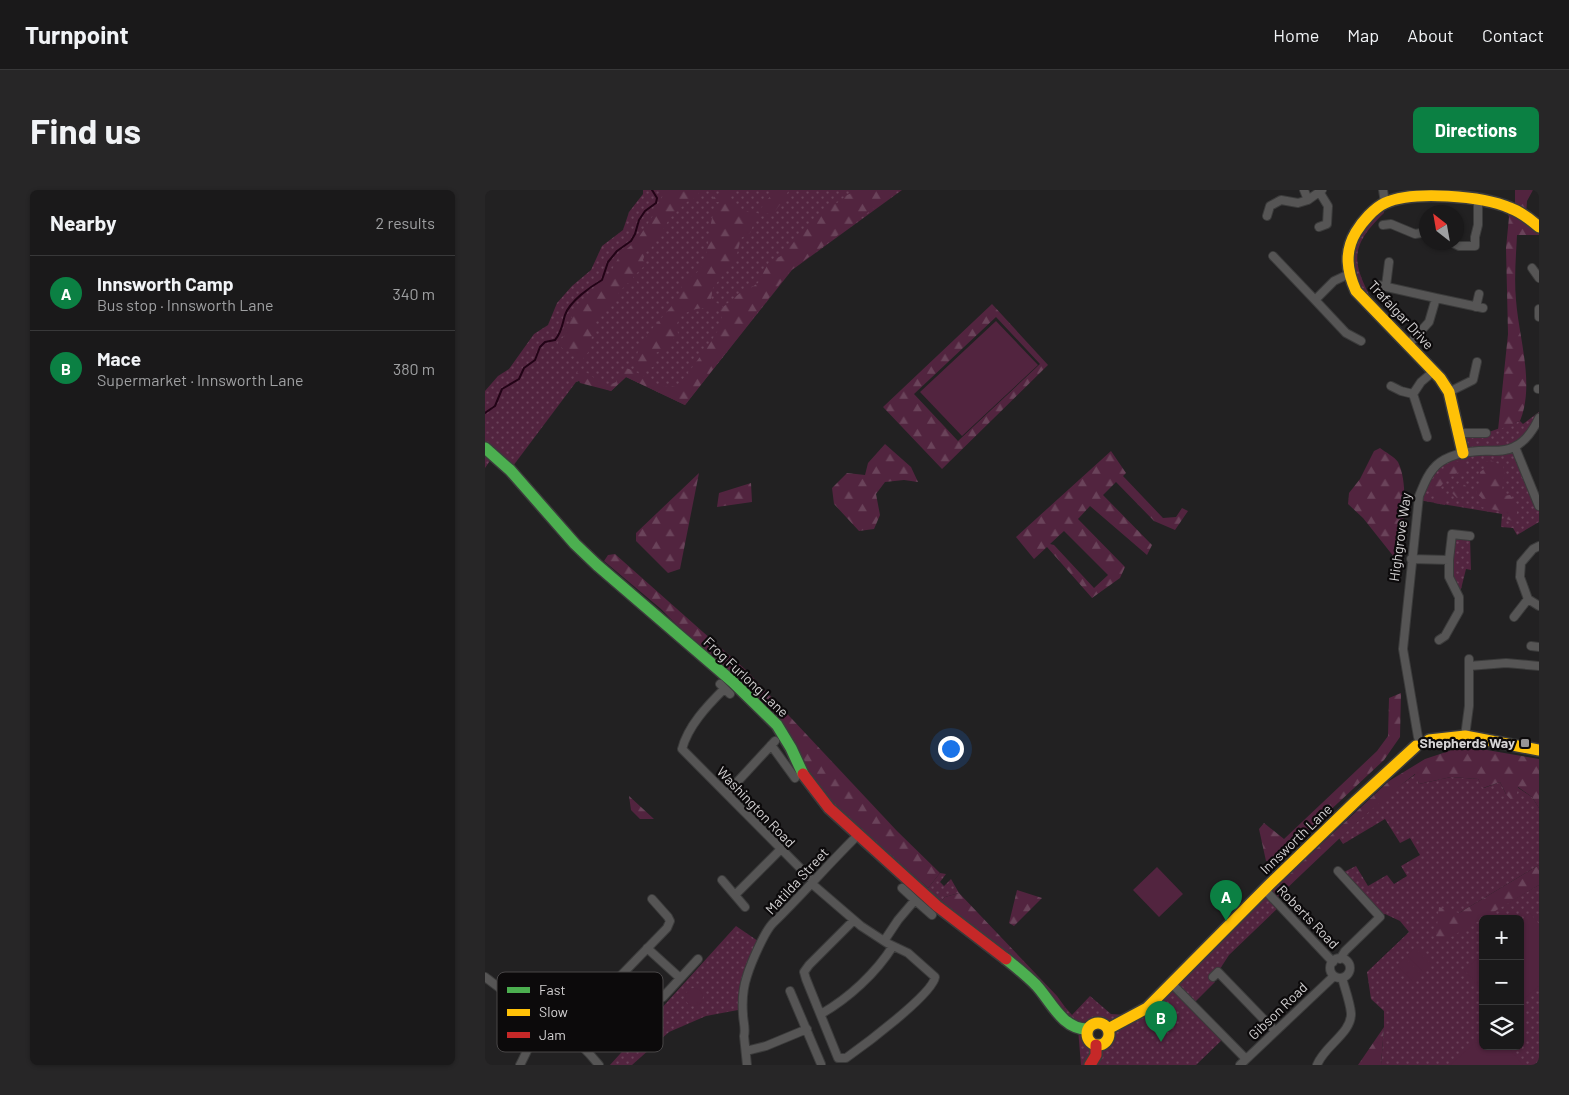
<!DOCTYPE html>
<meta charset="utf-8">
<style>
:root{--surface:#1a191a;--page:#272627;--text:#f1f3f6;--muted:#9fa0a2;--line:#383839;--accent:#0b8043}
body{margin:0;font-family:Barlow,sans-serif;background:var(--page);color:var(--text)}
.controls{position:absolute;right:15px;bottom:15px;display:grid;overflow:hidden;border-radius:8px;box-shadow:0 1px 4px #0004}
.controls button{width:45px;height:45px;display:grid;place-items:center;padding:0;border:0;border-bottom:1px solid var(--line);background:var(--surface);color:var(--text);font:25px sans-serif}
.compass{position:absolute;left:934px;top:15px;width:45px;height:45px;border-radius:50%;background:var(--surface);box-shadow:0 1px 4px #0004;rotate:329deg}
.you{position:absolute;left:465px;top:558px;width:18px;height:18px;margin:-12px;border:4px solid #fff;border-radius:50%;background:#1a73e8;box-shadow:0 0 0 8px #1a73e833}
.badge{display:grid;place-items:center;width:32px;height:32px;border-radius:50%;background:var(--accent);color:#fff;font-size:16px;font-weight:700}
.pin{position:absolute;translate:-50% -41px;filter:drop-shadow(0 1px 2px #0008)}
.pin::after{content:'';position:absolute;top:26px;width:18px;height:15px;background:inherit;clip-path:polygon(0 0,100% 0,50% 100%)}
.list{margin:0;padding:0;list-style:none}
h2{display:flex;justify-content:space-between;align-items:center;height:65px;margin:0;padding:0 20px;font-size:21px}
h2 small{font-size:16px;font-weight:400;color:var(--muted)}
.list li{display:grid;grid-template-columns:32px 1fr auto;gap:15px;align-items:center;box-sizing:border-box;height:75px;padding:0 20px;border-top:1px solid var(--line)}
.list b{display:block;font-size:19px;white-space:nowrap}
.list p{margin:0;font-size:16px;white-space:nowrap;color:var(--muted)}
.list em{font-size:16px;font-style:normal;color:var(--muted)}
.icon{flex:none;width:28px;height:28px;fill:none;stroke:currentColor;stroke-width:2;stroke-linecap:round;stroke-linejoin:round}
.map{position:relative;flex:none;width:1054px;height:875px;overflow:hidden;border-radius:8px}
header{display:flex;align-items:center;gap:30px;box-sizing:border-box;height:70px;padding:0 25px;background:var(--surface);border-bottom:1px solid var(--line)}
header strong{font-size:24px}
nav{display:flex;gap:28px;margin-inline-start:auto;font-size:18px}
.intro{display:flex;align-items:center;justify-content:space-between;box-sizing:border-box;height:120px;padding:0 30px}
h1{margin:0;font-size:35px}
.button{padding:12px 22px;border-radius:8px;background:var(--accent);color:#fff;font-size:18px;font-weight:700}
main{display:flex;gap:30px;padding:0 30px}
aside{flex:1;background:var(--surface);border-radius:8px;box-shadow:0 1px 4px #0004}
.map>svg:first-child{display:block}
.grass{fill:url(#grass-dots);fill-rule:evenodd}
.forest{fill:url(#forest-firs);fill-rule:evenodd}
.park{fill:#52243f}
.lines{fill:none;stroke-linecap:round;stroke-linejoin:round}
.stream{stroke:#220316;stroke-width:2}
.street-casing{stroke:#3b3b3b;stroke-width:10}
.fast-casing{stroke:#3b3b3b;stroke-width:14}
.slow-casing{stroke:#3b3b3b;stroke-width:14}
.jam-casing{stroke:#3b3b3b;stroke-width:14}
.street{stroke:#565555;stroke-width:8}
.fast{stroke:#4caf50;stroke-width:11}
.slow{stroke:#ffc107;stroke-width:11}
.jam{stroke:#c62828;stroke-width:11}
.poi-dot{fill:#969495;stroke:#0c0a0b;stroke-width:2}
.labels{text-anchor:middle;stroke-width:4.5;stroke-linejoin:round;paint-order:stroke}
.street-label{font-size:14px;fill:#d4d2d3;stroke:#0c0a0b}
.poi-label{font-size:14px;font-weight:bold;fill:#d4d2d3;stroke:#0c0a0b;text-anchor:end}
.key{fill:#0c0a0b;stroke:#484647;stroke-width:1}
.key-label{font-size:14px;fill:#d4d2d3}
</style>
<header>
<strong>Turnpoint</strong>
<nav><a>Home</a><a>Map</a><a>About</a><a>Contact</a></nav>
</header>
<div class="intro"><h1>Find us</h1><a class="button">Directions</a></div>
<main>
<aside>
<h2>Nearby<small>2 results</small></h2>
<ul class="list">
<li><span class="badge">A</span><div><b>Innsworth Camp</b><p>Bus stop · Innsworth Lane</p></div><em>340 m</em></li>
<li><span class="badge">B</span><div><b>Mace</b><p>Supermarket · Innsworth Lane</p></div><em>380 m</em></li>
</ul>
</aside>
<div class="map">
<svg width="1054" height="875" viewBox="0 0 1054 875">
<defs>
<pattern id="grass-dots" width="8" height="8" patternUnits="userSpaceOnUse" patternTransform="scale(1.25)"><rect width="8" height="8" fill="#52243f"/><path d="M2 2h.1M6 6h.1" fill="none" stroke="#6a435a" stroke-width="1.8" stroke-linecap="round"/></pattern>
<pattern id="forest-firs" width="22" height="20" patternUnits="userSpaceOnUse" patternTransform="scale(1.25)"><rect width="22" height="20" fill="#52243f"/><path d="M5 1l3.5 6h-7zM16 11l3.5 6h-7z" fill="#6a435a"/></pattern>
</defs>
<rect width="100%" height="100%" fill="#222122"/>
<path class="grass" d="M 158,0 L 417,0 L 307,80 L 200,215 L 141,187 L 126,201 L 97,190 L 91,192 L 25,280 L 9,265 L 0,278 L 0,201 L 13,186 L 24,179 L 49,144 L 63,135 L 72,113 L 87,96 L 106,80 L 117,56 L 138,40 L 144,22 L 158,4 Z
M 900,13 L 899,23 C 857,63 872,78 893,123 L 864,84 L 868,46 Z
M 1054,222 L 1054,228 L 1030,257 L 1054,316 L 1054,332 L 1032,345 L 1028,338 L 1016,337 L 1017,324 L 933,310 L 949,277 L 978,263 L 974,243 L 1001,243 L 1035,231 L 1038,234 Z
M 967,344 L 985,346 L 986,380 L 981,379 L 974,407 L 964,387 Z
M 931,584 L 934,594 L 966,587 L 993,589 L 999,598 L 1015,592 L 1021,604 L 1032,597 L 1047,607 L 1054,618 L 1054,675 L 974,723 L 951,746 L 1019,715 L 1054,695 L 1054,875 L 896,875 L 899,837 L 899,821 L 886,809 L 882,782 L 924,742 L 915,731 L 900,724 L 895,727 L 855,684 L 871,676 L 883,696 L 902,685 L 909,694 L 922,686 L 916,676 L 935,665 L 925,648 L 915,653 L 900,629 L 858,654 L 854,648 L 904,603 ZM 998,729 L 1035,729 L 1035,856 L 998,856 Z
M 409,665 L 443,698 L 455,683 L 461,684 L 455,692 L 459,696 L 466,689 L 474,703 L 460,707 L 452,716 L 402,669 Z
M 780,700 L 795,716 L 744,765 L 733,782 L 728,787 L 730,792 L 708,814 L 740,847 L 711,875 L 596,875 L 593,839 L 574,825 L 580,817 L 587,825 L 605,806 L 626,824 L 642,825 L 643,830 ZM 611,833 C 619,833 621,837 624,844 L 620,852 L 614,855 L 604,851 L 601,844 L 606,835 Z
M 251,736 L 273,751 C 261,774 256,795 253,820 L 221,826 L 184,842 L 147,875 L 125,875 Z"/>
<path class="forest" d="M 179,0 L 216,0 L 210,8 L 203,11 L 185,28 L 177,41 L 172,46 L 167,57 L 160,63 L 158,70 L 161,74 L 148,87 L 153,94 L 143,93 L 135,101 L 125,117 L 118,122 L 111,132 L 109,143 L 104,152 L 105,160 L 97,170 L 85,159 L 78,159 L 73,153 L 80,145 L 89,121 L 102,105 L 119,94 L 135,65 L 152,50 L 175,15 Z
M 240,0 L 250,0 L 244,9 L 253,21 L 273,23 L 265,43 L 256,48 L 251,68 L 228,98 L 226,109 L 238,117 L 255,103 L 264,99 L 273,93 L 284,72 L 298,65 L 317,42 L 348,13 L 352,13 L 362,5 L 374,0 L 413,0 L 305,81 L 200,215 L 141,187 L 126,201 L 95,193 L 91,184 L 94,179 C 107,182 116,201 131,192 L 132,186 L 141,178 C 156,182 168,196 183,197 C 185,197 189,197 191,196 C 198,192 234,142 236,134 C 237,130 237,126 236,122 C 218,116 212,117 195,126 L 192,134 L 193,144 C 186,149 187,153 183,158 C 180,161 174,161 171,163 L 170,167 L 171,174 C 167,179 158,181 152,180 C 145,154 178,130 191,110 C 195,104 196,97 199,92 C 203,87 210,86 214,80 C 226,63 222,41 229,22 L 235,20 L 235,12 L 230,12 L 228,8 L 233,4 L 237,4 Z
M 290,0 L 304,0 C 301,6 292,20 287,24 L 275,23 L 276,18 Z
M 1030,0 L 1048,0 L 1042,11 L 1041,25 L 1054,37 L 1054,45 L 1032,45 C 1031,66 1029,88 1031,110 C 1034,149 1050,194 1035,231 L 1013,240 L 1023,144 L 1021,58 L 1024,27 L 1019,15 L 1030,20 Z
M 507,114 L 563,175 L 457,279 L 398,217 ZM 511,127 L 555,174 L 473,251 L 429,204 Z
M 400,254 L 426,277 L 433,292 L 419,290 L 400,292 L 391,304 L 395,325 L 389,339 L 374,341 L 349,314 L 347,298 L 362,283 L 380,285 L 383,273 Z
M 895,258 C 900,262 910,267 913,272 C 925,296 917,340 914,365 L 909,367 L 878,328 L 863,314 L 864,303 L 875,289 L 889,261 Z
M 626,261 L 641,283 L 638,286 L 678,328 L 691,327 L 697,318 L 703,321 L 690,340 L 669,331 L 631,292 L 618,305 L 667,355 L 662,365 L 605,316 L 593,329 L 640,377 L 635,388 L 607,408 L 562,357 L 549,369 L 531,347 ZM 579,341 L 623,385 L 609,398 L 569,355 L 565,354 Z
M 1005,270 L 1018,276 C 1022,287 1015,296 1018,306 L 1025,305 L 1032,314 L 1032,323 L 1028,331 L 1021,329 L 1020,322 L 996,317 L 995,313 L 998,309 L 991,303 L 996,289 L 995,282 L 999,279 L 1001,272 Z
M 978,271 L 980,278 L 975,282 L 965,286 L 955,297 L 961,306 L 960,315 L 949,313 L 951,302 L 945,301 C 952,280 957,286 969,272 Z
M 214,283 L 195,379 L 183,383 L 151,351 L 151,343 Z
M 975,292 L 981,296 L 981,303 L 975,308 L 972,308 L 967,303 L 969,297 Z
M 266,293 L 267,312 L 232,317 L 234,303 Z
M 130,364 L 262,481 L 412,641 L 455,683 L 443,698 L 409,666 L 402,669 L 344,618 L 306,558 L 248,492 L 176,419 L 119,371 L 123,365 Z
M 916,503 L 915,547 L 899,570 L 792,670 L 781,671 L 774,639 L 779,633 L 799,649 L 892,561 L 903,546 L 904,508 Z
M 979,556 L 1054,569 L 1054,618 L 1047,607 L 1033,597 L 1031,609 L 1027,611 L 1021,604 L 1015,592 L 998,598 L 993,589 L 966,587 L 934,594 L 930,584 C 881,621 837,665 792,708 L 786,701 L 904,591 L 940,569 Z
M 144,606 L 169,629 L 155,629 L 146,620 Z
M 1054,675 L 1054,695 L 956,753 L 951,746 L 954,717 L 974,723 Z
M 532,700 L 557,708 L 529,736 L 524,733 Z
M 474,703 L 572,806 L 580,817 L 574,825 L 563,810 L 452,716 L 460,707 Z
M 899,837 L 896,875 L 873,875 Z"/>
<path class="park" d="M 511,131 L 553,175 L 477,246 L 435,202 Z
M 672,677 L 698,704 L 674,727 L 648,700 Z
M 1045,723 L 1054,734 L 1054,796 L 1035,812 L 1035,732 Z
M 930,758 L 946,774 L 938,782 L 922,765 Z
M 998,764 L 998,801 L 979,780 Z
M 920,768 L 936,784 L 928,792 L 912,775 Z
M200 807a9 9 0 1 1 18 0a9 9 0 1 1-18 0Z
M 998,846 L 998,856 L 1022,856 L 1038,875 L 965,875 Z"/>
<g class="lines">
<path class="stream" d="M 0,223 L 10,216 L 17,199 L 34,189 L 39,178 L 50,170 L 55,157 L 60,152 L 70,150 C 77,142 77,135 80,125 C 85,111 105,97 117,90 L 123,72 L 132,61 L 146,51 L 150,44 L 154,30 L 160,21 L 171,13 L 172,8 L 167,0"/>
<g class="street-casing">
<path id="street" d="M 819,0 L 823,10
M 898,0 L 900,13
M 782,26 L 785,16 L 796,10 L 813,13 L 823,10 L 837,0
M 898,35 L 906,34 L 930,44 L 942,42
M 834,37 L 842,34 L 843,16 L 835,3
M 966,52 L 974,56 L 990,56 L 990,47 L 993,35 L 993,9
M 788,66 L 830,110 L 849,91 L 864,84
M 1047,78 L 1054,88
M 893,95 L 951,108 L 944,132 L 923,155
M 901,96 L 904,72
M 951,108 L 998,118
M 830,110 L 861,143 L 876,151
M 991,117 L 994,104
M 1054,119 L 1054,127
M 906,196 L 916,201 L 928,204
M 1053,199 L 1054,199
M 964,202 L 988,190 L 992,172
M 974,243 L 1001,243
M 942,247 L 928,204 L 936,192 L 949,181
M 1030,257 L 1054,316
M 1054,356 L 1048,359 L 1036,373 L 1035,387 L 1043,409 L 1054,416
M 926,369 L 964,370 L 964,387 L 974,407 L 974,421 L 960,446 L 954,450
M 964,370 L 967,344 L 985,346
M 1029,427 L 1043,409
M 1046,456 L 1054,457
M 984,476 L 1021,473 L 1054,476
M 235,494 L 245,504
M 239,499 C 222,516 203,536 197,559 L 328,691
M 980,546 L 984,516 L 984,469
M 933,547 L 918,459 L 934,306 C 938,297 941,287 948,279 C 958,266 979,262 994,261 C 1006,260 1018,263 1029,257 C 1040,252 1049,239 1054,228
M 286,555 L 310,588
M 242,603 L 290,551
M 853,681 L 895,727 L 860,761 L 855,769
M 237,690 L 260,717
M 326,693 L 376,736 L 402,753 L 423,763 L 450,787 C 448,804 378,856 361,868 L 353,868 L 321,789 L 319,782 L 324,775 L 369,730
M 417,698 L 430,710
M 780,700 L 848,772
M 250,705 L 295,660
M 399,751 L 413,730 L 430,710 L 447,725
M 162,758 L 195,788
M845 778a10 10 0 1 1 20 0a10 10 0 1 1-20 0Z
M 0,787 C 19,802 53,821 46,850 C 44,858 39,867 35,875
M 728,787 L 733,782 L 790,841
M 687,794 L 761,869
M 305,801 L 336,874
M 178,807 L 213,769
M 336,824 C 364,808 391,783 408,756
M 46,833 C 70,825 100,858 114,875
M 80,843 L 182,738 L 185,731 L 183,727 L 167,709
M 261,861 L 281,856 L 322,839
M 262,875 L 259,846 C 261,839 258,831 258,824 C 257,811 258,798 262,786 C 266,773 280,740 289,732 C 318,704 345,672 374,644
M 755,875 L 849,786
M 832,875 C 839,856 867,843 866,823 C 865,812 860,799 857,788"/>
</g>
<g class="fast-casing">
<path id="fast" d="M 0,258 L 25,280 L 90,354 L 112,375 L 248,492 L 292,535 L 306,558 L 318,584
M 521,769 C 531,777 541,785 551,795 C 566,811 577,839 602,839"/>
</g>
<g class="slow-casing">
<path id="slow" d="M 978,263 L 964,202 L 955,188 L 871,101 C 862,81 859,62 871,42 C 877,32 889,18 900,13 C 928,0 998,6 1025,18 C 1036,22 1045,29 1054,37
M 944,550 L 980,546 L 1054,560
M602 844a11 11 0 1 1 22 0a11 11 0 1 1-22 0Z
M 623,839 L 662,818 L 784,695 L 871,611 L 931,556"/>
</g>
<g class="jam-casing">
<path id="jam" d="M 318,584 L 344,618 L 452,716 L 521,769
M 605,875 L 611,865 L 611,855"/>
</g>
<use href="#street" class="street"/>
<use href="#fast" class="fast"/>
<use href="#slow" class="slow"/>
<use href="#jam" class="jam"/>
</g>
<rect class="poi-dot" x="1035" y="548" width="10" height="10" rx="2.5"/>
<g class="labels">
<g class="street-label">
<text transform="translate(916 125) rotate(47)" y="5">Trafalgar Drive</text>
<text transform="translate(915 347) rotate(-82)" y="5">Highgrove Way</text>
<text transform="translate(261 487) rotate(43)" y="5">Frog Furlong Lane</text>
<text transform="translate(271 617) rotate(46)" y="5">Washington Road</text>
<text transform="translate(811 649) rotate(-44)" y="5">Innsworth Lane</text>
<text transform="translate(312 691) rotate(-47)" y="5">Matilda Street</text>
<text transform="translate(823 727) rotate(46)" y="5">Roberts Road</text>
<text transform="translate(793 821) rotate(-44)" y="5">Gibson Road</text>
</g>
<g class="poi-label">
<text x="1030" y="558">Shepherds Way</text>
</g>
</g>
<rect x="12" y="782" width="166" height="80" rx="8" class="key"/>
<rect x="22" y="797" width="23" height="6" fill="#4caf50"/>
<rect x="22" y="819" width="23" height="7" fill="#ffc107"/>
<rect x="22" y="842" width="23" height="6" fill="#c62828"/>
<g class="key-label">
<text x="54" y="805">Fast</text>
<text x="54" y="827">Slow</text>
<text x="54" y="850">Jam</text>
</g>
</svg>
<div class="controls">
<button>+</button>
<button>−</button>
<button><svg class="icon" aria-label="layers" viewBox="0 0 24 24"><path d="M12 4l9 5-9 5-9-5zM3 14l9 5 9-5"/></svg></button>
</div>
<svg class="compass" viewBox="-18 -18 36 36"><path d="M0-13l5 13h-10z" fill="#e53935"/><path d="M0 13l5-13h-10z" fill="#9fa0a2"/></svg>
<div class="you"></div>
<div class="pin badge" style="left:741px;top:731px">A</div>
<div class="pin badge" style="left:676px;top:852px">B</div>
</div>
</main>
